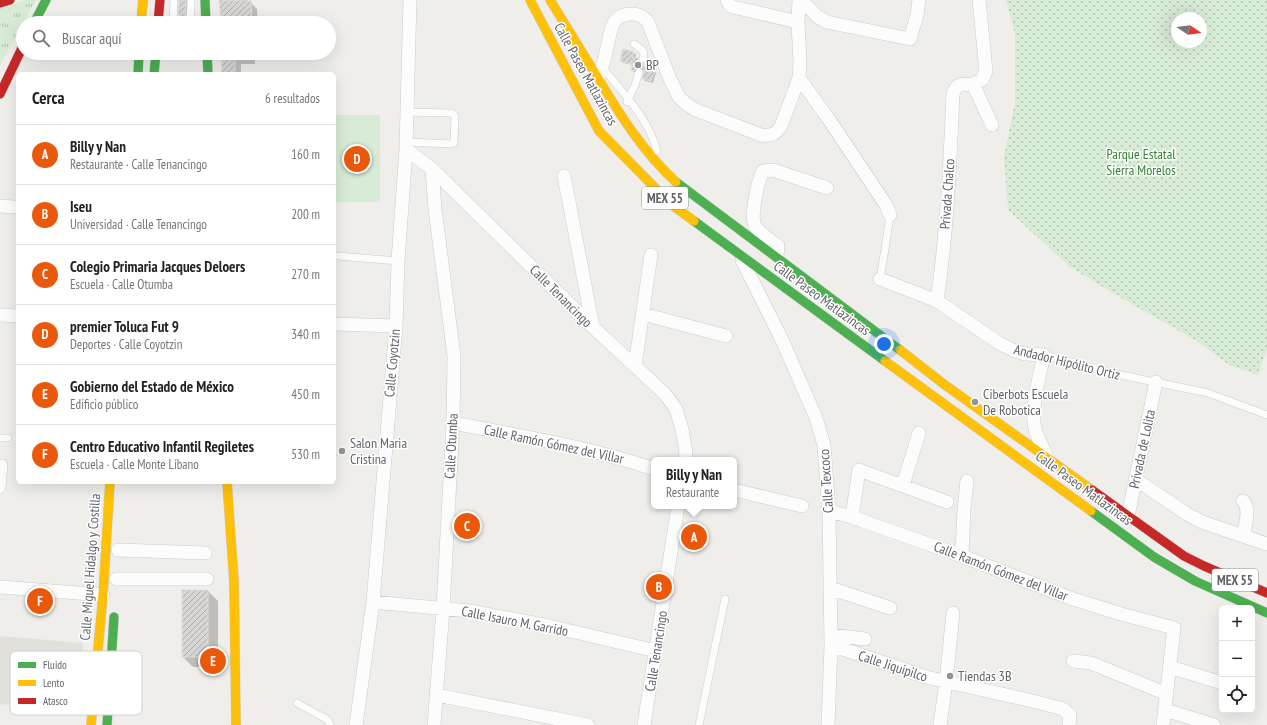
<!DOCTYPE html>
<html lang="es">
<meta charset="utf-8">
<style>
:root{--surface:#fff;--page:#f2f2f2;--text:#222;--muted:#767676;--line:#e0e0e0;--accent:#ea580c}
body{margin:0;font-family:"PT Sans Narrow",sans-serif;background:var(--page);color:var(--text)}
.controls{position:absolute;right:12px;bottom:12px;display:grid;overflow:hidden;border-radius:6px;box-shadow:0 4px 16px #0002}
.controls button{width:36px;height:36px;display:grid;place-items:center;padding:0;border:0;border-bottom:1px solid var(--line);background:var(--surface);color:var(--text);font:20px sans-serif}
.compass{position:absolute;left:1171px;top:12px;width:36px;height:36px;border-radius:50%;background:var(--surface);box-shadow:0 4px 16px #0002;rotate:103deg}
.you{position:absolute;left:884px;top:344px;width:14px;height:14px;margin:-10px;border:3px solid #fff;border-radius:50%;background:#1a73e8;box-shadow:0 0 0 6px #1a73e833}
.badge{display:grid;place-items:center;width:26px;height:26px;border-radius:50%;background:var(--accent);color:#fff;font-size:13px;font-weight:700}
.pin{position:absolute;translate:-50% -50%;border:2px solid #fff;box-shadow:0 1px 4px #0006}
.popup{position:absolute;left:651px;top:457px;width:86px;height:52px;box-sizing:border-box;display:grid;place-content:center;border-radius:6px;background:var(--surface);filter:drop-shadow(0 1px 3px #0005);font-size:13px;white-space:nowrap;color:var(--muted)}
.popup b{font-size:15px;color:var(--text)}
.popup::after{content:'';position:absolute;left:50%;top:100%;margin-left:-8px;border:8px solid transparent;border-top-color:var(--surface)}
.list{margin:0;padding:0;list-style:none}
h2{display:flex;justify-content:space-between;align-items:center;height:52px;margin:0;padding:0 16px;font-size:17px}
h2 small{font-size:13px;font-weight:400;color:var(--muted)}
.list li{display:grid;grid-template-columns:26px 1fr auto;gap:12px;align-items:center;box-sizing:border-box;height:60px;padding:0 16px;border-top:1px solid var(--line)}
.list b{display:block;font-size:15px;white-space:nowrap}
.list p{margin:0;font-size:13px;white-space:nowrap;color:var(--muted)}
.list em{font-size:13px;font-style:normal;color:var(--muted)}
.icon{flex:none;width:22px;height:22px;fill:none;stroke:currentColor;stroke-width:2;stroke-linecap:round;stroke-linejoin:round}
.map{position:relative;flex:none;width:1267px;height:725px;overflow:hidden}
.search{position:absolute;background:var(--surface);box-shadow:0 4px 16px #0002;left:16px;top:16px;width:320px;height:44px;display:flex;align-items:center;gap:10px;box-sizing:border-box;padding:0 14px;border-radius:22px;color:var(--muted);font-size:15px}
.panel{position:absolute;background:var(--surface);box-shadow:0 4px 16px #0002;left:16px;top:72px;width:320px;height:412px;border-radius:6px}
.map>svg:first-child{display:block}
.education{fill:#e2e0da}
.grass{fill:url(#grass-tufts)}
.park{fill:url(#park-dots);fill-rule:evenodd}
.garden{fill:#d8ebd6}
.shadow{fill:#0003}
.building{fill:url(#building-hatch);stroke:#deddd9}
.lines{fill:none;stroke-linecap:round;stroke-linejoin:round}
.lane-casing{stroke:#cbcccc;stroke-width:8}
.street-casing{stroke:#cbcccc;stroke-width:14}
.fast-casing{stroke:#cacacb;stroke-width:10}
.slow-casing{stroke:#cacacb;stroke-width:10}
.jam-casing{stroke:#cacacb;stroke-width:10}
.lane{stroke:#fdfcfc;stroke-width:7}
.street{stroke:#fdfcfc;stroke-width:13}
.fast{stroke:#4caf50;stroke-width:9}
.slow{stroke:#ffc107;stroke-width:9}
.jam{stroke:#c62828;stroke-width:9}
.poi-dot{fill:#919496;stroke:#fff;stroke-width:1.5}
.labels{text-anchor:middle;stroke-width:3;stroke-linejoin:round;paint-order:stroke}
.shield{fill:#fff;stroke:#8f9295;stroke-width:1}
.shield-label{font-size:13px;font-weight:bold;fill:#5f6368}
.poi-label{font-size:14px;fill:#5f6368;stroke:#fff;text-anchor:start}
.street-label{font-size:14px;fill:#5f6368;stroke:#fff}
.park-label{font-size:14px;fill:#348238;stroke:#fff}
.key{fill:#fff;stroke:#cfd0d2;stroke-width:1}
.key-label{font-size:11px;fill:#5f6368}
</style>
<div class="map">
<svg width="1267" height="725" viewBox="0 0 1267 725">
<defs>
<pattern id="grass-tufts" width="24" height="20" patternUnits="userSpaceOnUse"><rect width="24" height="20" fill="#d8ebd6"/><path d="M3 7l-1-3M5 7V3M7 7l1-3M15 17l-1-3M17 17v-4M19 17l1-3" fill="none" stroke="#b2c2b1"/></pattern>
<pattern id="park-dots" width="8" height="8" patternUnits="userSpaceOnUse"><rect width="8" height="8" fill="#d8ebd6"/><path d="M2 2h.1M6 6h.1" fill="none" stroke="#b2c2b1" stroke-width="1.8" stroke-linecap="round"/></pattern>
<pattern id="building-hatch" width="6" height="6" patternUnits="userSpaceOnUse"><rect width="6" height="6" fill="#d6d5d3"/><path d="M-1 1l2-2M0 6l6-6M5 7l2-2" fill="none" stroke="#b1b0af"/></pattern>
</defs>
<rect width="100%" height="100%" fill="#efeeea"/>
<path class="education" d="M 0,636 L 83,643 L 78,701 L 23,696 L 21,706 L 0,704 Z"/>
<path class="grass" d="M 25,0 L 36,0 L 0,65 L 0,8 Z"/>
<path class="park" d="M 1006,0 L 1267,0 L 1267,351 L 1266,351 L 1258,375 L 1229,365 L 1197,341 L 1113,293 L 1070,267 L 1008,210 L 1004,157 L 1015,103 L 1015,34 ZM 1177,18 L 1201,18 L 1201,42 L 1177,42 Z"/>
<path class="garden" d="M 334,115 L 380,115 L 380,202 L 334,202 Z"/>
<path class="shadow" d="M 180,0 L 189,0 L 187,23 L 179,23 Z
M 220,0 L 248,0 L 248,2 L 250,2 L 257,9 L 258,23 L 222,23 Z
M 624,50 L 634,53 L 636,55 L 635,58 L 638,59 L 641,64 L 656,73 L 653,83 L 645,81 L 643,79 L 645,70 L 641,69 L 637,72 L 634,72 L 632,69 L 633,65 L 623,63 L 621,60 Z
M 222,53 L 255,53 L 255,64 L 241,64 L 241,74 L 222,74 Z
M 183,591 L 208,591 L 218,601 L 218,667 L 193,667 L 183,657 Z"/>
<path class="building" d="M 179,0 L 186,0 L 185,23 L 178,23 Z
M 219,0 L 251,1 L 252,23 L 221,23 Z
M 623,49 L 634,52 L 631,64 L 620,61 Z
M 221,53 L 235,53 L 235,74 L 222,74 Z
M 634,57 L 638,58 L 639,62 L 644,64 L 642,68 L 638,67 L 634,71 L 631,70 Z
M 644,66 L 655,70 L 651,81 L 642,79 L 644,73 Z
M 182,590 L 208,590 L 208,657 L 182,657 Z"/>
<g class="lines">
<g class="lane-casing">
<path id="lane" d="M 173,23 L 174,0
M 190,23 L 191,0
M 634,44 C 641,49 646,50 643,59
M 606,72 C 626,96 649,120 657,151
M 627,102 L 635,85 L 639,72
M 406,142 L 450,144 L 454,143 L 455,116 L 452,113 L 407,112
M 338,256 L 398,261
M 880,279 L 885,249 L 890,215
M 1044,355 L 1121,375 L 1208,393 L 1267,415
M 0,438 L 8,438
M 0,463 L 3,463 L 4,465 L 2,487 L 0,490
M 297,703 L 328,720 L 330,725
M 699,725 L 725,599"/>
</g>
<g class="street-casing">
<path id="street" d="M 727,0 L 730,5 L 733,7 L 798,22
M 801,0 L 818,17 L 827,22 L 910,39 L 917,15 L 919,0
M 598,78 C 602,68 605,58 607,48 C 609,39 610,28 615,21 C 619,16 626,14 632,14 C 639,14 643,16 648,22 L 670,79 L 679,97 L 685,103 L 696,110 L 761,135 C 771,136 775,135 781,126 L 799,78 L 800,62 L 798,22 L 799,0
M 799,78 L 828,118 L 886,205 L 890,215
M 973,84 L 992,125
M 406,149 L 432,169 L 593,327 L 665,394 L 676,409 L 682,429 L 686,453 L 685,460
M 432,169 L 435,209 L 454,356 L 453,423 L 443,609 L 434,725
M 564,176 L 593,327
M 0,206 L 13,207
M 777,255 L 778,246 C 771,241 760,234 755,226 C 750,217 758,180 763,171 L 773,170 L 827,188
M 742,260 L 783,342 L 816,418 L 824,445 L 829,511 L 831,645 L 828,725
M 880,279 L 937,301 L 999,343 L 1015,351 L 1025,354 L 1044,355 C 1040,374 1030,410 1035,429 C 1037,437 1042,446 1046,454
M 937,301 C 947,233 950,163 953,94 C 958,80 962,86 973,84 C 976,83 980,81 982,80 L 986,71 L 979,0
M 643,314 L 726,336
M 0,315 L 18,316
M 334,324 L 396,326
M 635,366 L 651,255
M 453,423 C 521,436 589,447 654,469
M 1135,479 L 1187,514 L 1202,522 L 1267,544
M 903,485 L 919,433
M 734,490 L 802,506
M 1243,501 C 1251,509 1245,525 1243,536
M 829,511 L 852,517 L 962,556 L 1073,599 L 1121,614 L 1174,628 L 1163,725
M 1128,516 L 1156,382
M 852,517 L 859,470 L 947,502
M 118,550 L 205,553
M 962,556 L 964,509 L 967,481
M 116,579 L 207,579
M 0,587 L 103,595
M 830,588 L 890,608
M 373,602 L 470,611 L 549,626 L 656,651
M 831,635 L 865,639
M 831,645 L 926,677 L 1037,702 L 1063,709 L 1070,715 L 1069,725
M 1073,661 L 1091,663 L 1167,694
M 1170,667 L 1222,683
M 437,695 L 588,725
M 1165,710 L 1214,725
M 356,725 L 373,602 L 396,326 L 398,261 L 406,149 L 410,0
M 644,725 L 678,506
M 940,725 L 946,682 L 953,613"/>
</g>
<g class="fast-casing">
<path id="fast" d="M 205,0 L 206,23
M 34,23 L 46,0
M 207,53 L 208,74
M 138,74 L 139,53
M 154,74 L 156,53
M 676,182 L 900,350
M 694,221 L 885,361
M 1091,511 L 1154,557 L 1195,581 L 1267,613
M 107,725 L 114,617"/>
</g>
<g class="slow-casing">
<path id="slow" d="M 530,0 L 599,131 L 672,205 L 694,221
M 550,0 C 566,26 582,52 598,78 C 620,115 644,153 676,182
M 141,23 L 143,0
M 900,350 L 945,385 L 1092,490
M 885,361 L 1091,511
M 227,482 L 234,581 L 236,725
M 91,725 L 103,595 L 110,482"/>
</g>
<g class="jam-casing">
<path id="jam" d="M 0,3 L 10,0
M 158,23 L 160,0
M 0,94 L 23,46
M 1092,490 L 1184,556 L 1204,566 L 1267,593"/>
</g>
<use href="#lane" class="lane"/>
<use href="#street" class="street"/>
<use href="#fast" class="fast"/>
<use href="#slow" class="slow"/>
<use href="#jam" class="jam"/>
</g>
<g class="poi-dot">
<circle cx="638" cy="65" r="4"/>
<circle cx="975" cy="402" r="4"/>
<circle cx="342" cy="451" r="4"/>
<circle cx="950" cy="676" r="4"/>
</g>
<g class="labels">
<g class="shield">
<rect x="642" y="187" width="46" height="22" rx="3"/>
<rect x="1212" y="569" width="46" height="22" rx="3"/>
</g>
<g class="shield-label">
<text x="665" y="203">MEX 55</text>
<text x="1235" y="585">MEX 55</text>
</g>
<g class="poi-label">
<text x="646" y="70">BP</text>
<text x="983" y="399">Ciberbots Escuela<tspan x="983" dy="16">De Robotica</tspan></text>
<text x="350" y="448">Salon Maria<tspan x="350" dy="16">Cristina</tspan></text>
<text x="958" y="681">Tiendas 3B</text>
</g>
<g class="street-label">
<text transform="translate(586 74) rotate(61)" y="5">Calle Paseo Matlazincas</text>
<text transform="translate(947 194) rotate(-86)" y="5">Privada Chalco</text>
<text transform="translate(561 296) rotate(45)" y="5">Calle Tenancingo</text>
<text transform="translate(822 298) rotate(36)" y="5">Calle Paseo Matlazincas</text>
<text transform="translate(1067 362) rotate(14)" y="5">Andador Hipólito Ortiz</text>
<text transform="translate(392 363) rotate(-85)" y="5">Calle Coyotzin</text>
<text transform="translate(554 444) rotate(12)" y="5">Calle Ramón Gómez del Villar</text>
<text transform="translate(451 446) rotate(-87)" y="5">Calle Otumba</text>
<text transform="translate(1142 449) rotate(-78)" y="5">Privada de Lolita</text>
<text transform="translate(826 481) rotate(-94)" y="5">Calle Texcoco</text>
<text transform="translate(1084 488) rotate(36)" y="5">Calle Paseo Matlazincas</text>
<text transform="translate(90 567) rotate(-86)" y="5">Calle Miguel Hidalgo y Costilla</text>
<text transform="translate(1001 571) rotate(21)" y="5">Calle Ramón Gómez del Villar</text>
<text transform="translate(515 621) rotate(11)" y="5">Calle Isauro M. Garrido</text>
<text transform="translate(656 651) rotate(-81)" y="5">Calle Tenancingo</text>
<text transform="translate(893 666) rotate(18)" y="5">Calle Jiquipilco</text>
</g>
<g class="park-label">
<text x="1141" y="159">Parque Estatal<tspan x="1141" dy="16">Sierra Morelos</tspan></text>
</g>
</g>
<rect x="10" y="651" width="132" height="64" rx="6" class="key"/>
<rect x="18" y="662" width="18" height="6" fill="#4caf50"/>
<rect x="18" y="680" width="18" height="6" fill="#ffc107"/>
<rect x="18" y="698" width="18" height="6" fill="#c62828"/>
<g class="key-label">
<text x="43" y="669">Fluido</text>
<text x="43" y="687">Lento</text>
<text x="43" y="705">Atasco</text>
</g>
</svg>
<div class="controls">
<button>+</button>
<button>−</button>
<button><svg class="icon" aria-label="locate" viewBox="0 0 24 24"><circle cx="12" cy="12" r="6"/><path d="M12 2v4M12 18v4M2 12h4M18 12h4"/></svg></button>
</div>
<svg class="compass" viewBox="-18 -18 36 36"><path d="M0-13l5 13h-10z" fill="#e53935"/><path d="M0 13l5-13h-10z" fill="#767676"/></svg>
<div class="you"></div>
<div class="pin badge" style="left:694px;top:537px">A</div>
<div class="popup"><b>Billy y Nan</b>Restaurante</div>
<div class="pin badge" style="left:659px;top:587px">B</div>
<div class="pin badge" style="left:467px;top:526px">C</div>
<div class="pin badge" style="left:357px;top:159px">D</div>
<div class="pin badge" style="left:213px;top:661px">E</div>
<div class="pin badge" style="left:40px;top:601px">F</div>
<div class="search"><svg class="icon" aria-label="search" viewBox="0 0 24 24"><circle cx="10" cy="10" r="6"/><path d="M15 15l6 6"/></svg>Buscar aquí</div>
<section class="panel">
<h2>Cerca<small>6 resultados</small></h2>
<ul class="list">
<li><span class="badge">A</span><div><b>Billy y Nan</b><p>Restaurante · Calle Tenancingo</p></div><em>160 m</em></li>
<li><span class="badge">B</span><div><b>Iseu</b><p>Universidad · Calle Tenancingo</p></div><em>200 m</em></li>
<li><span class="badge">C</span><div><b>Colegio Primaria Jacques Deloers</b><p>Escuela · Calle Otumba</p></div><em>270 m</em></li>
<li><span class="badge">D</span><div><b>premier Toluca Fut 9</b><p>Deportes · Calle Coyotzin</p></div><em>340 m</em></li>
<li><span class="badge">E</span><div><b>Gobierno del Estado de México</b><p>Edificio público</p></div><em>450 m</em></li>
<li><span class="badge">F</span><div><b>Centro Educativo Infantil Regiletes</b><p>Escuela · Calle Monte Líbano</p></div><em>530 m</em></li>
</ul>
</section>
</div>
